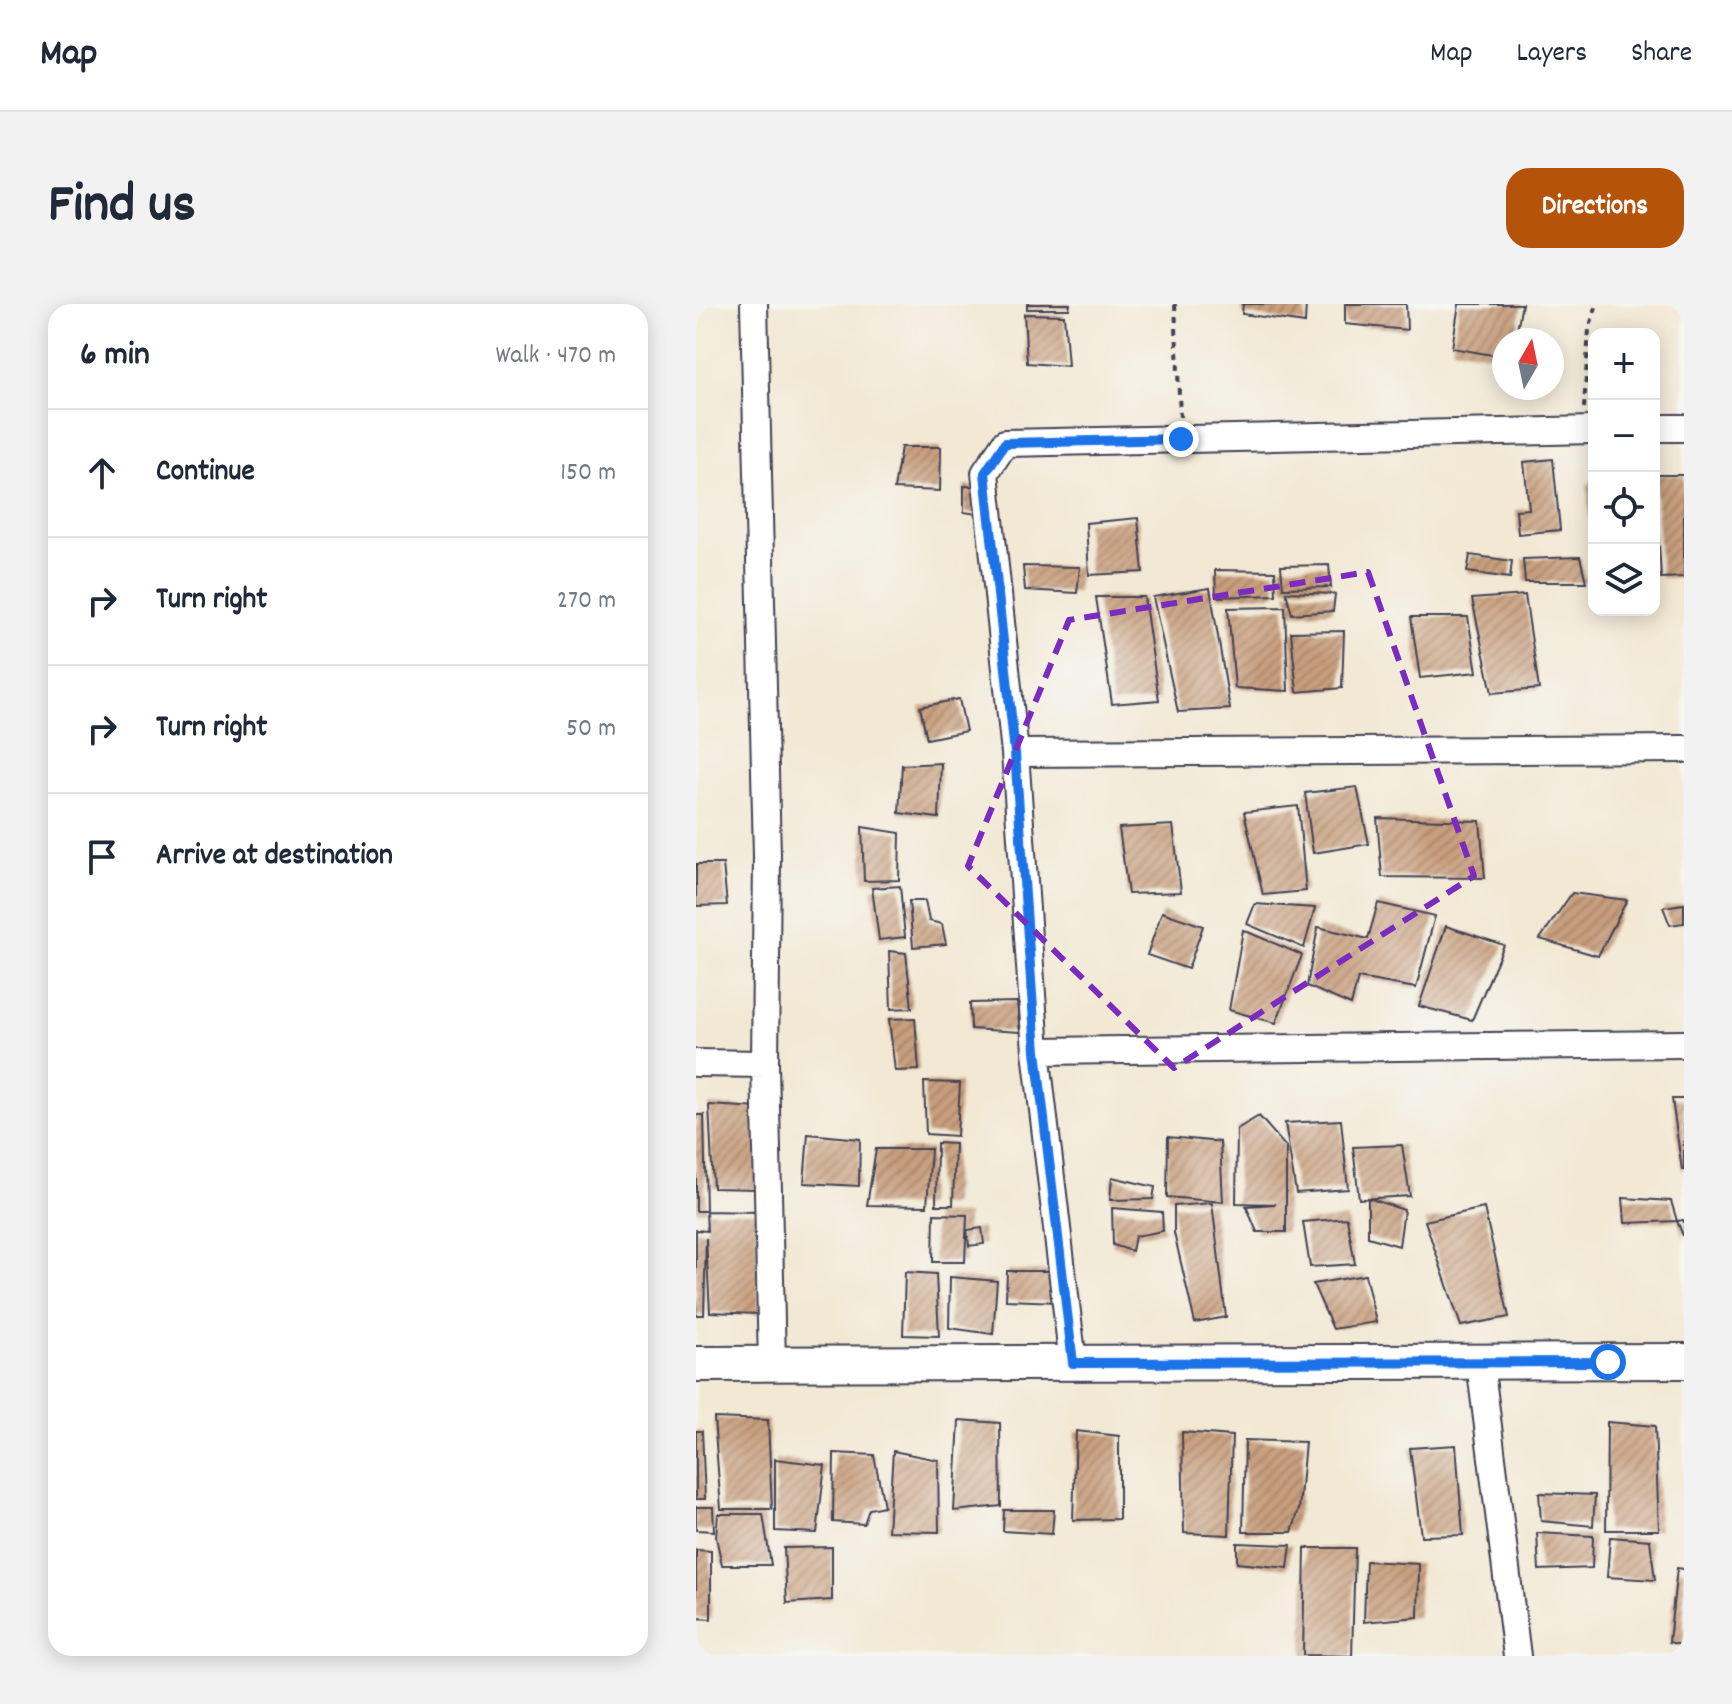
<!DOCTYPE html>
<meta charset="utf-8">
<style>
:root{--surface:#fff;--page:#f2f2f3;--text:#1f2937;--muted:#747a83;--line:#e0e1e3;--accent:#b45309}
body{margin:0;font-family:Dekko,sans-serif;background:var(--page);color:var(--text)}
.controls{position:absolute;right:24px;top:24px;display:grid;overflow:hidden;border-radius:16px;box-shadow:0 4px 20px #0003}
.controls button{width:72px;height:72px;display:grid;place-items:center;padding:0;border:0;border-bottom:2px solid var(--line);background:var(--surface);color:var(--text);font:40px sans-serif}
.compass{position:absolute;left:796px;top:24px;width:72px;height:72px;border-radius:50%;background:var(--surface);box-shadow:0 4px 20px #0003;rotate:9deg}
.stop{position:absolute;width:24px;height:24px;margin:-18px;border:6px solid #1a73e8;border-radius:50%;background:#fff}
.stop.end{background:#1a73e8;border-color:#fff;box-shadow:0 2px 8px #0008}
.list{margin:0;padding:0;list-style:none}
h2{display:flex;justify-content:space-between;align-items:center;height:104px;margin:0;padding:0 32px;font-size:34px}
h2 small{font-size:26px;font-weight:400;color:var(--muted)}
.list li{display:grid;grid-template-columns:52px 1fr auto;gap:24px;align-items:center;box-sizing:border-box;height:128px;padding:0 32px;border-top:2px solid var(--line)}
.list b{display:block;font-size:30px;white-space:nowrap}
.list em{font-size:26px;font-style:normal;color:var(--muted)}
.icon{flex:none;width:44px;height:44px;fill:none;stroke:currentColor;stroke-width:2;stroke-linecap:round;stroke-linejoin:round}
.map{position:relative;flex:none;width:988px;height:1352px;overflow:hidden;border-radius:24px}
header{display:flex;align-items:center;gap:48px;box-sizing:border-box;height:112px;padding:0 40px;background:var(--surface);border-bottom:2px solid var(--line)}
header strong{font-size:38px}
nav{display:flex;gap:44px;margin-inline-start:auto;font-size:28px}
.intro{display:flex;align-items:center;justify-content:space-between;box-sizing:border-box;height:192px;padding:0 48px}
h1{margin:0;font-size:56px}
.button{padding:20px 36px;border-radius:24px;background:var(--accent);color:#fff;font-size:28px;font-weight:700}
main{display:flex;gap:48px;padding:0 48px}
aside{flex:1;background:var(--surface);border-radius:24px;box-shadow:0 4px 20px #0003}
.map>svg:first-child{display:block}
.building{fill:url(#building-hatch)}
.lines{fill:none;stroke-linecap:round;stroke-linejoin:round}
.minor-casing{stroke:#414052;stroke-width:30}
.tertiary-casing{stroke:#414052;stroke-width:38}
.path{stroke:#414052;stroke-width:4;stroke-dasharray:6 6;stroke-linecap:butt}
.minor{stroke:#fff;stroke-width:26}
.tertiary{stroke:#fff;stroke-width:34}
.route{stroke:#1a73e8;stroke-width:10}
.marked{fill:none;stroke:#7b2cbf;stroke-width:6;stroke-dasharray:16 10;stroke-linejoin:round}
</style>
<header>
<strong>Map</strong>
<nav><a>Map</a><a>Layers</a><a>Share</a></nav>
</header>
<div class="intro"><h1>Find us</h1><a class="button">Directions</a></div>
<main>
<aside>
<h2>6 min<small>Walk · 470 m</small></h2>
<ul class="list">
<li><svg class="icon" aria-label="ahead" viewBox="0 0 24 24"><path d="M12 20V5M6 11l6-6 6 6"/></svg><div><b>Continue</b></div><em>150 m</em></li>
<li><svg class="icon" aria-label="right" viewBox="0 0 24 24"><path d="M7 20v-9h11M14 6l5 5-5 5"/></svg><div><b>Turn right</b></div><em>270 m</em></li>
<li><svg class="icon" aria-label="right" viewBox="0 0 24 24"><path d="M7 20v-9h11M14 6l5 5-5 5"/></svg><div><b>Turn right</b></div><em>50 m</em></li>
<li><svg class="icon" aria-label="arrive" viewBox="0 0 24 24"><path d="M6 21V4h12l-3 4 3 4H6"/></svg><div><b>Arrive at destination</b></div></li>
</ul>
</aside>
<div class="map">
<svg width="988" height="1352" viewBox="0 0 988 1352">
<defs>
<pattern id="building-hatch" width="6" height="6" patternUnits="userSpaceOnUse" patternTransform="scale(2)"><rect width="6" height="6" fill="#c99f7e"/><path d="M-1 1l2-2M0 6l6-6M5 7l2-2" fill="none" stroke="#a38168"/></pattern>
</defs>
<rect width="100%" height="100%" fill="#f6f6f2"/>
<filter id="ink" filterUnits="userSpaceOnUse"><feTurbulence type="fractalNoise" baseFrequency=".0125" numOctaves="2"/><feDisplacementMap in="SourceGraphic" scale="16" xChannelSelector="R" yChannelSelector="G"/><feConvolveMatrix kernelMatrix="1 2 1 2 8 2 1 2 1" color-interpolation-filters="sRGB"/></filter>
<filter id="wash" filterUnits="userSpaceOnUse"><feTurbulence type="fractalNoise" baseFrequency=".006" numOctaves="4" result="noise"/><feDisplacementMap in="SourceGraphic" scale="32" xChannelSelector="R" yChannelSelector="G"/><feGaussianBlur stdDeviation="1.8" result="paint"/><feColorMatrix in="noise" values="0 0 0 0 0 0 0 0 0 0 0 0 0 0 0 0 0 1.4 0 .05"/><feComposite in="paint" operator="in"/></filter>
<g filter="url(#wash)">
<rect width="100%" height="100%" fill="#f2e8d3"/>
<g id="blocks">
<path class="building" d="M 331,0 L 374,0 L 373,5 L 331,5 Z
M 547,0 L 610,0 L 609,19 L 546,10 Z
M 649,0 L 710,0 L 711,26 L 649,20 Z
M 763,0 L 826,0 L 819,36 L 808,36 L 808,53 L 756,44 Z
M 328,10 L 368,11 L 372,62 L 331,59 Z
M 205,143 L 245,143 L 244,187 L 198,185 Z
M 857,155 L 864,226 L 822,230 L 820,206 L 833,205 L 828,158 Z
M 959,171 L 988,171 L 988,273 L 965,274 Z
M 891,179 L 898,180 L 898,262 L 896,262 Z
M 268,182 L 285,183 L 287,211 L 268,208 Z
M 442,214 L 447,268 L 393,271 L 390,219 Z
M 774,251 L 816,257 L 814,274 L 771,268 Z
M 884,253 L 890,278 L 829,278 L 827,255 Z
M 633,261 L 635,283 L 587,284 L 585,262 Z
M 327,262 L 384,263 L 381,289 L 329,286 Z
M 519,266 L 579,267 L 580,291 L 520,293 Z
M 514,284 L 534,405 L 482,408 L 457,293 Z
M 590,288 L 639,290 L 637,307 L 596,310 Z
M 829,291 L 843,385 L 796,389 L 776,295 Z
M 400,293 L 448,293 L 463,396 L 416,400 Z
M 589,303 L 592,387 L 539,384 L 532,304 Z
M 715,313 L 772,313 L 781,368 L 724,374 Z
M 648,327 L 646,384 L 601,388 L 595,328 Z
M 263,395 L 270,427 L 231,435 L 224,403 Z
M 245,459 L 243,514 L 203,509 L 206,461 Z
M 661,483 L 673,540 L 617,549 L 609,489 Z
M 602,502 L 610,587 L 567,591 L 548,508 Z
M 681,514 L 784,517 L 789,574 L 686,573 Z
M 477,521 L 485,588 L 432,590 L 423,524 Z
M 166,523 L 204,529 L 203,576 L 168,577 Z
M 0,560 L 27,560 L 31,601 L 0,602 Z
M 204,582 L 209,633 L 183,636 L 176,584 Z
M 876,589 L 931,596 L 902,652 L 844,635 Z
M 213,597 L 229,597 L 233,617 L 246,620 L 250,640 L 217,643 Z
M 682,599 L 739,612 L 720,684 L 662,674 L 655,701 L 611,682 L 622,623 L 672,635 Z
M 559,600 L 619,604 L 608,644 L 551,620 Z
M 988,600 L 988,619 L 974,621 L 967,603 Z
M 466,608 L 507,622 L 492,665 L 451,651 Z
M 750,622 L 808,641 L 776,716 L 723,702 Z
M 547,626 L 606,651 L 580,719 L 533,706 Z
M 193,647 L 210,649 L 216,704 L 195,705 Z
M 321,698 L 324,728 L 275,725 L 274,699 Z
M 219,714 L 223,766 L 199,767 L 193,715 Z
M 228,778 L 264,779 L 261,832 L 230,830 Z
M 976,795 L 988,795 L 988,866 L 986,866 Z
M 13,801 L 63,804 L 61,885 L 17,884 Z
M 0,811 L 8,811 L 10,907 L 0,907 Z
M 563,812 L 590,843 L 590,928 L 561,928 L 550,902 L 580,900 L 540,899 L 541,825 Z
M 645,816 L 652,885 L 600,889 L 589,819 Z
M 112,830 L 164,835 L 163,882 L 108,879 Z
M 472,833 L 524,838 L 527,898 L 471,893 Z
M 241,839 L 259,840 L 257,901 L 240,901 Z
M 706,841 L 714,892 L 663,895 L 657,843 Z
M 180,845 L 235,845 L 231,902 L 171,901 Z
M 416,873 L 459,883 L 457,895 L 414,896 Z
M 672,894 L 708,906 L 703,942 L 672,933 Z
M 927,894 L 975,897 L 981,917 L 929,919 Z
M 516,899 L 530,1013 L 499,1019 L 478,929 L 478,902 Z
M 416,904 L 466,908 L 467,927 L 439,932 L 436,947 L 417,941 Z
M 788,904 L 813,1013 L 765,1022 L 729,917 Z
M 10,907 L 61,908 L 63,1010 L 14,1008 L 10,934 L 8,1011 L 0,1011 L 0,926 L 11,927 Z
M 238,910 L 271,911 L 269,958 L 237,958 Z
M 651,914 L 659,960 L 614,963 L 607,918 Z
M 988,916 L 988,934 L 981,917 Z
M 286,924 L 288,940 L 273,942 L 271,926 Z
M 311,967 L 358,967 L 362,998 L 310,996 Z
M 209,968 L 240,970 L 243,1032 L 207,1031 Z
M 669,971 L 680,1018 L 637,1025 L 617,980 Z
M 254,973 L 301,977 L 297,1030 L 253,1024 Z
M 18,1114 L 72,1116 L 76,1205 L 25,1205 Z
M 263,1116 L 304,1119 L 305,1202 L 258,1207 Z
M 911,1118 L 959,1122 L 963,1226 L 910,1226 Z
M 0,1127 L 6,1127 L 9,1195 L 0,1195 Z
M 380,1127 L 423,1132 L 423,1215 L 377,1216 Z
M 486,1128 L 536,1132 L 533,1231 L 488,1229 Z
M 549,1136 L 609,1138 L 603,1205 L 596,1228 L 547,1228 Z
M 760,1141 L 767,1231 L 725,1232 L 714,1144 Z
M 197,1147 L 242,1156 L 243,1228 L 192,1227 Z
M 138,1149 L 178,1151 L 188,1202 L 173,1205 L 168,1220 L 137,1218 Z
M 79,1155 L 129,1161 L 121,1229 L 79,1227 Z
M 843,1189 L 899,1191 L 897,1222 L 845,1217 Z
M 0,1203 L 17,1203 L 18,1227 L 0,1226 Z
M 308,1206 L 358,1206 L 356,1230 L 307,1227 Z
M 22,1210 L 67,1210 L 75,1261 L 26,1261 L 20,1233 Z
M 841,1229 L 897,1232 L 896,1264 L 843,1266 Z
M 914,1233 L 954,1236 L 959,1276 L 911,1273 Z
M 541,1239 L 595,1241 L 592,1264 L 541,1259 Z
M 136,1243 L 136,1296 L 91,1299 L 88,1244 Z
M 609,1244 L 659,1244 L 656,1352 L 607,1351 Z
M 0,1246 L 15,1247 L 15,1315 L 0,1314 Z
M 670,1257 L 723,1260 L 722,1313 L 668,1318 Z
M 981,1264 L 988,1265 L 988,1342 L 973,1338 Z"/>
</g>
</g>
<g filter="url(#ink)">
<use href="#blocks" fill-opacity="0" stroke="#414052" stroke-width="2"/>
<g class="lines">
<g class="minor-casing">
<path id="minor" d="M 58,0 L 71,552 L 69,760 L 76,1060
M 958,124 L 988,124
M 319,449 L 988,445
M 340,747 L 988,740
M 0,759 L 69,760
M 377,1059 L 340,747 L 319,449 L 289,169 L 309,139 L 898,126
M 784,1059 L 821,1352"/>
</g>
<g class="tertiary-casing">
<path id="tertiary" d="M 0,1060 L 988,1057"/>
</g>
<path class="path" d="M 479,0 L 484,113
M 888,104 L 893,25 L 901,0"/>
<use href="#minor" class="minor"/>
<use href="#tertiary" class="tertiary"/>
</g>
</g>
<g class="lines" filter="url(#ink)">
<path class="route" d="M 485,135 L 309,139 L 289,169 L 319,449 L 340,747 L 377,1059 L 912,1058"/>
</g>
<path class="marked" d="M 672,268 L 778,572 L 478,764 L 272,562 L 373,316 Z"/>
</svg>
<div class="controls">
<button>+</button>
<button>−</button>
<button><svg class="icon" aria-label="locate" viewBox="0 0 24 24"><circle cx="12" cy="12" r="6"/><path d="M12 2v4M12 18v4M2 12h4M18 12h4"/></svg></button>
<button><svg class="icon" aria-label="layers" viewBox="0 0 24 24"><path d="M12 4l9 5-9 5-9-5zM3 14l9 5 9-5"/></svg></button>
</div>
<svg class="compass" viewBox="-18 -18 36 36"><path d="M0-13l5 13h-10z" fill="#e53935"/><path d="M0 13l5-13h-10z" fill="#747a83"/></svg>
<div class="stop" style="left:912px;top:1058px"></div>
<div class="stop end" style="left:485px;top:135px"></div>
</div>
</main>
